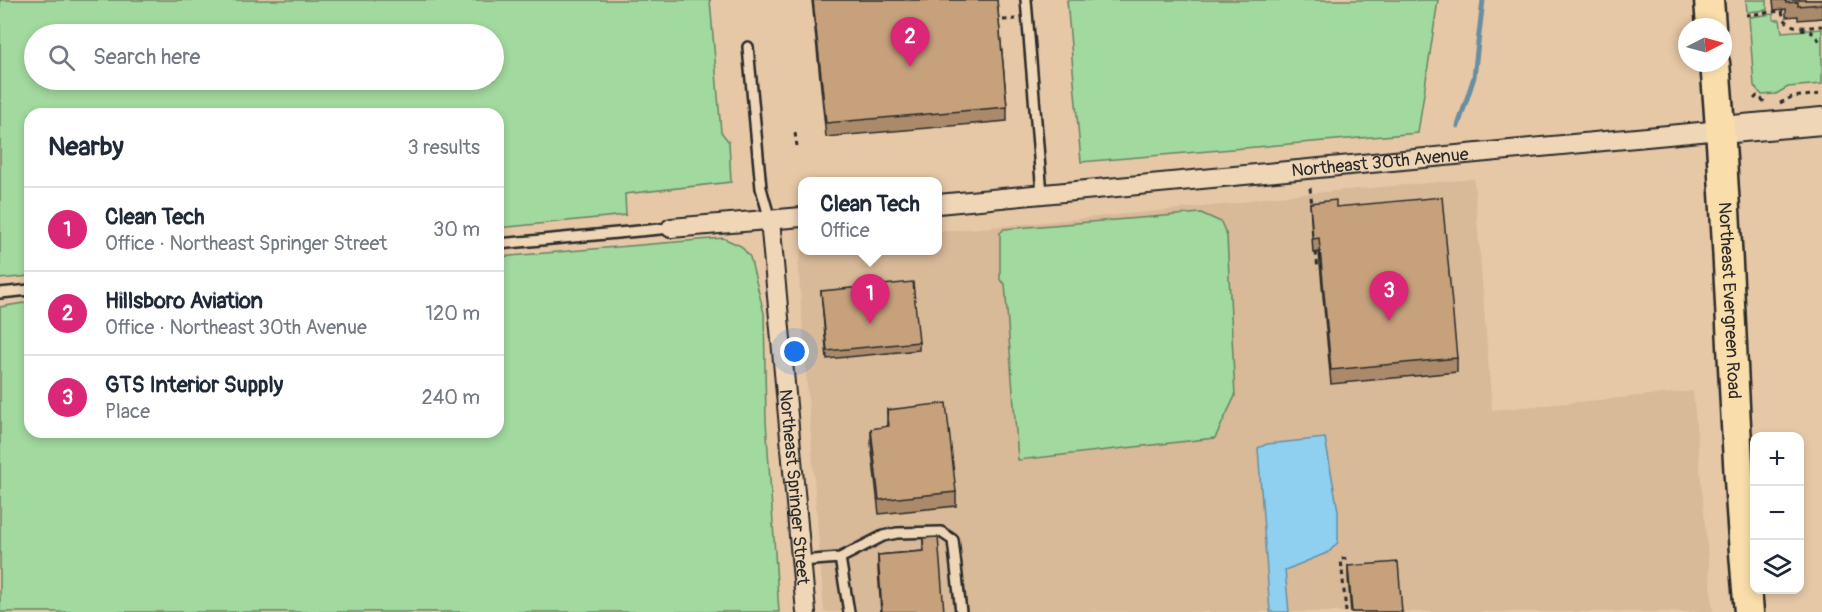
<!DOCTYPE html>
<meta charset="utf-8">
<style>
:root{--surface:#fff;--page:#f6f6f7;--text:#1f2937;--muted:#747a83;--line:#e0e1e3;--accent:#db2777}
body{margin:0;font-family:Pangolin,sans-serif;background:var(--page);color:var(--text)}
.controls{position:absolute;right:18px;bottom:18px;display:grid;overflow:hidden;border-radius:12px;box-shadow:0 3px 9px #0003}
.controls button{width:54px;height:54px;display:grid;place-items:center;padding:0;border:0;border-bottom:2px solid var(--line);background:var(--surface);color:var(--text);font:30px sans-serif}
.compass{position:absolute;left:1678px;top:18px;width:54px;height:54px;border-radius:50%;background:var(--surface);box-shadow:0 3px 9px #0003;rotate:84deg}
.you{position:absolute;left:795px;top:352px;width:21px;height:21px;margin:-15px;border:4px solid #fff;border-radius:50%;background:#1a73e8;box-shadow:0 0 0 9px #1a73e833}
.badge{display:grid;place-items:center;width:39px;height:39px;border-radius:50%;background:var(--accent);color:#fff;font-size:20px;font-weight:700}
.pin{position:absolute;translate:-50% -50px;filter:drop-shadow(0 2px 3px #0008)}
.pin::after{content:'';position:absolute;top:32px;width:21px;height:18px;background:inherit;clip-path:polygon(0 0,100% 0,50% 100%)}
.popup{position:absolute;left:798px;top:177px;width:144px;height:78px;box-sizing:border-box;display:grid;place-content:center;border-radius:12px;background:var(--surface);filter:drop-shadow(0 2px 4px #0005);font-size:20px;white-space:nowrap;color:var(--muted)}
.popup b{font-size:22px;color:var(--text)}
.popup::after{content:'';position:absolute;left:50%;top:100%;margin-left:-12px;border:12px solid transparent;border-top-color:var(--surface)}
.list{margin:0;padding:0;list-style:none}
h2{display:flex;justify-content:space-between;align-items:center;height:78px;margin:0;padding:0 24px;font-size:26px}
h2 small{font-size:20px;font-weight:400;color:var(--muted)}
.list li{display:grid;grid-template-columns:39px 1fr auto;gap:18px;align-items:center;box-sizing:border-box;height:84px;padding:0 24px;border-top:2px solid var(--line)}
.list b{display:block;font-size:22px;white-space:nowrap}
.list p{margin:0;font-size:20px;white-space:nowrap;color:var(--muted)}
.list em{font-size:20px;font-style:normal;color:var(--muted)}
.icon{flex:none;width:33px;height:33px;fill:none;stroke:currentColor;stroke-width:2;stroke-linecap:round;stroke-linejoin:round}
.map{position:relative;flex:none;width:1822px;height:612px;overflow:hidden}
.search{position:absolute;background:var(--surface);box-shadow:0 3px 9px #0003;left:24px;top:24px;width:480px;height:66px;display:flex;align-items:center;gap:15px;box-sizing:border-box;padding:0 21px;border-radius:33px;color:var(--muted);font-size:22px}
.panel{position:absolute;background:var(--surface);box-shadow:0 3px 9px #0003;left:24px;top:108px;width:480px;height:330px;border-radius:18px}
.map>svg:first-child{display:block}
.built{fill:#d8b998}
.green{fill:#a1d99e;stroke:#668264;stroke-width:1.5;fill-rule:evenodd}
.water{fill:#8fd0f0;stroke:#678ea1;stroke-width:1.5}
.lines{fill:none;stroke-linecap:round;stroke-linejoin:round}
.stream{stroke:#678ea1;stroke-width:5}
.lane-casing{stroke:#2b2b2b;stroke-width:14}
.street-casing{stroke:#2b2b2b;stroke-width:22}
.secondary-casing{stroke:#2b2b2b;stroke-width:30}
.primary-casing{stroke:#2b2b2b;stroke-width:33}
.path{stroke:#2b2b2b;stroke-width:3;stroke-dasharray:4.5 4.5;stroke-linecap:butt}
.lane{stroke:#efd6b7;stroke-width:9}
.street{stroke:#efd6b7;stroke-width:18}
.secondary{stroke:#efd6b7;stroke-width:26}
.primary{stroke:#f9deab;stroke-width:28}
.wall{fill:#aa8a6b;stroke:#2b2b2b;stroke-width:1.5}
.building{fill:#c6a17c;stroke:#2b2b2b;stroke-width:1.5}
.labels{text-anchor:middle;stroke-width:4.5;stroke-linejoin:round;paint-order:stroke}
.street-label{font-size:18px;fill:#2b2b2b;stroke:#efd6b7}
</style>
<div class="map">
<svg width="1822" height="612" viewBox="0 0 1822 612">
<rect width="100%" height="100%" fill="#e6c8a7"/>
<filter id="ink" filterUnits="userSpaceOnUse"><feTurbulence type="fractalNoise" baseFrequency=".0167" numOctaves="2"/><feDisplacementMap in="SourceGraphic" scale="12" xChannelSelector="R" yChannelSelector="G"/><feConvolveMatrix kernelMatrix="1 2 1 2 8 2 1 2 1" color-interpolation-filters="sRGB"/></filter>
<g filter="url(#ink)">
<path class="built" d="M 1474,179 L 1492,410 L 1693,391 L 1713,612 L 824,612 L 798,264 L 802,250 L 938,250 L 938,232 L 1232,204 L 1266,197 Z"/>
<path class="green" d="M 0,0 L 710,0 L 721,132 L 729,142 L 731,182 L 625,194 L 626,215 L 498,228 L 498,114 L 30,114 L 30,276 L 0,279 ZM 494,34 L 494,80 L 34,80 L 34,34 Z
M 1067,0 L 1438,0 L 1418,133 L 1081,162 Z
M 1746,0 L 1767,0 L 1767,10 L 1747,12 Z
M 1773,14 L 1774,20 L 1780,20 L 1782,32 L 1822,29 L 1822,84 L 1788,87 L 1776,94 L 1762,95 L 1754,86 L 1749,17 Z
M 1201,213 L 1221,222 L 1227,236 L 1235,396 L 1215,438 L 1018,460 L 1005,284 L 1000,280 L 1000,233 L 1004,229 Z
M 723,238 L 741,246 L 750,257 L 764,313 L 766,421 L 779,612 L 0,612 L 0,307 L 30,302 L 30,432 L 498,432 L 498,257 Z"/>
<path class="water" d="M 1325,438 L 1338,511 L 1338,542 L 1329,552 L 1285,570 L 1289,612 L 1270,612 L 1258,448 L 1267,444 Z"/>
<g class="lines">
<path class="stream" d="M 1458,126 L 1474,77 L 1483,0"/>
<g class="lane-casing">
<path id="lane" d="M 1026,0 L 1042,194
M 748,47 L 761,188 L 770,220
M 498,244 L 671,228
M 0,293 L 30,290
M 840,558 L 849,612
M 800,561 L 840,558 L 883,536 L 897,533 L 941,532 L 953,540 L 961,612"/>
</g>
<g class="street-casing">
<g id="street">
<path id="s1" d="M 938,204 L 1721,130"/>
<path id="s2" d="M 770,220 L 806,612"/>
<path d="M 671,228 L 802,217"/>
</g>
</g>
<g class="secondary-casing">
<path id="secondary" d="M 1721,130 L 1822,121"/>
</g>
<g class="primary-casing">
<g id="primary">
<path d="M 1709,0 L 1711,27"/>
<path id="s3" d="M 1715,63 C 1731,246 1732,429 1749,612"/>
</g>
</g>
<path class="path" d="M 1746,15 L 1782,11 C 1785,32 1807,27 1822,26
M 1003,20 L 1016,19
M 1801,29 L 1810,31 L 1821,42
M 1754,99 L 1757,96 L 1768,104
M 1780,103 L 1792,97 L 1822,94
M 795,133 L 797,146
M 1310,188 L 1312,205
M 1316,252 L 1318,270
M 1346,612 L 1341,559 L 1349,558"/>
<use href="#lane" class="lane"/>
<use href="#street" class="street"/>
<use href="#secondary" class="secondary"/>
<use href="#primary" class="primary"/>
</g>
<path class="wall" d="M 812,0 L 997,0 L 1007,107 L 1007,121 L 826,137 Z
M 1773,0 L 1822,0 L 1822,18 L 1798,20 L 1798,16 L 1786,17 L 1786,9 L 1774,10 Z
M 1310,203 L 1336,207 L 1457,358 L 1457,372 L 1331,384 L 1319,252 L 1313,253 Z
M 821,291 L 919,342 L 919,350 L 827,359 Z
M 887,410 L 956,492 L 956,506 L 879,514 L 871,443 L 871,429 L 887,427 Z
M 923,538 L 944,612 L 881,612 L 878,569 L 878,555 L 923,551 Z
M 1348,566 L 1402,612 L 1351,612 L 1348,577 Z"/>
<path class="building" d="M 813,0 L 997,0 L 1007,107 L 826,123 Z
M 1786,0 L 1822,0 L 1822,4 L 1798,6 L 1798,2 L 1786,3 Z
M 1442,197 L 1457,358 L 1331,370 L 1319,238 L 1313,239 L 1310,203 L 1336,200 L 1336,207 Z
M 913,282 L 919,342 L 827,351 L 821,291 Z
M 946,403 L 956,492 L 879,500 L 871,429 L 889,426 L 887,410 Z
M 938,537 L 944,612 L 882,612 L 878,555 L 924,551 L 923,538 Z
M 1398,562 L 1402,612 L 1352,612 L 1348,566 Z"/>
</g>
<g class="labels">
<g class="street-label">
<text dy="6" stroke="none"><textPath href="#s1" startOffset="444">Northeast 30th Avenue</textPath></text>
<text dy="6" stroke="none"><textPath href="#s3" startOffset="238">Northeast Evergreen Road</textPath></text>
<text dy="6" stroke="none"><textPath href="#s2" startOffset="268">Northeast Springer Street</textPath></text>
</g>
</g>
</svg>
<div class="controls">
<button>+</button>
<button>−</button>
<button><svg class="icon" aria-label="layers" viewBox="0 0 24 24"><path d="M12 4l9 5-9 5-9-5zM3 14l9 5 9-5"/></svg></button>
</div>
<svg class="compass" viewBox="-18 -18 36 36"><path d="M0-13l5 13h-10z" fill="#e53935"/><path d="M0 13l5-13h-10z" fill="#747a83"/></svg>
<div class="you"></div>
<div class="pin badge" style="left:870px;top:324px">1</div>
<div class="popup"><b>Clean Tech</b>Office</div>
<div class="pin badge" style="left:910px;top:67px">2</div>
<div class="pin badge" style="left:1389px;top:321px">3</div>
<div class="search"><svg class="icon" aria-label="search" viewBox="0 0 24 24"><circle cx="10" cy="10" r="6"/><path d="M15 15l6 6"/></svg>Search here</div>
<section class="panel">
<h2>Nearby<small>3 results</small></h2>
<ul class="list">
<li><span class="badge">1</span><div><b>Clean Tech</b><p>Office · Northeast Springer Street</p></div><em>30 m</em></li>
<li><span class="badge">2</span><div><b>Hillsboro Aviation</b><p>Office · Northeast 30th Avenue</p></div><em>120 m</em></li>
<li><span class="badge">3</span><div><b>GTS Interior Supply</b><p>Place</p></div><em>240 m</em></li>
</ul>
</section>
</div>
